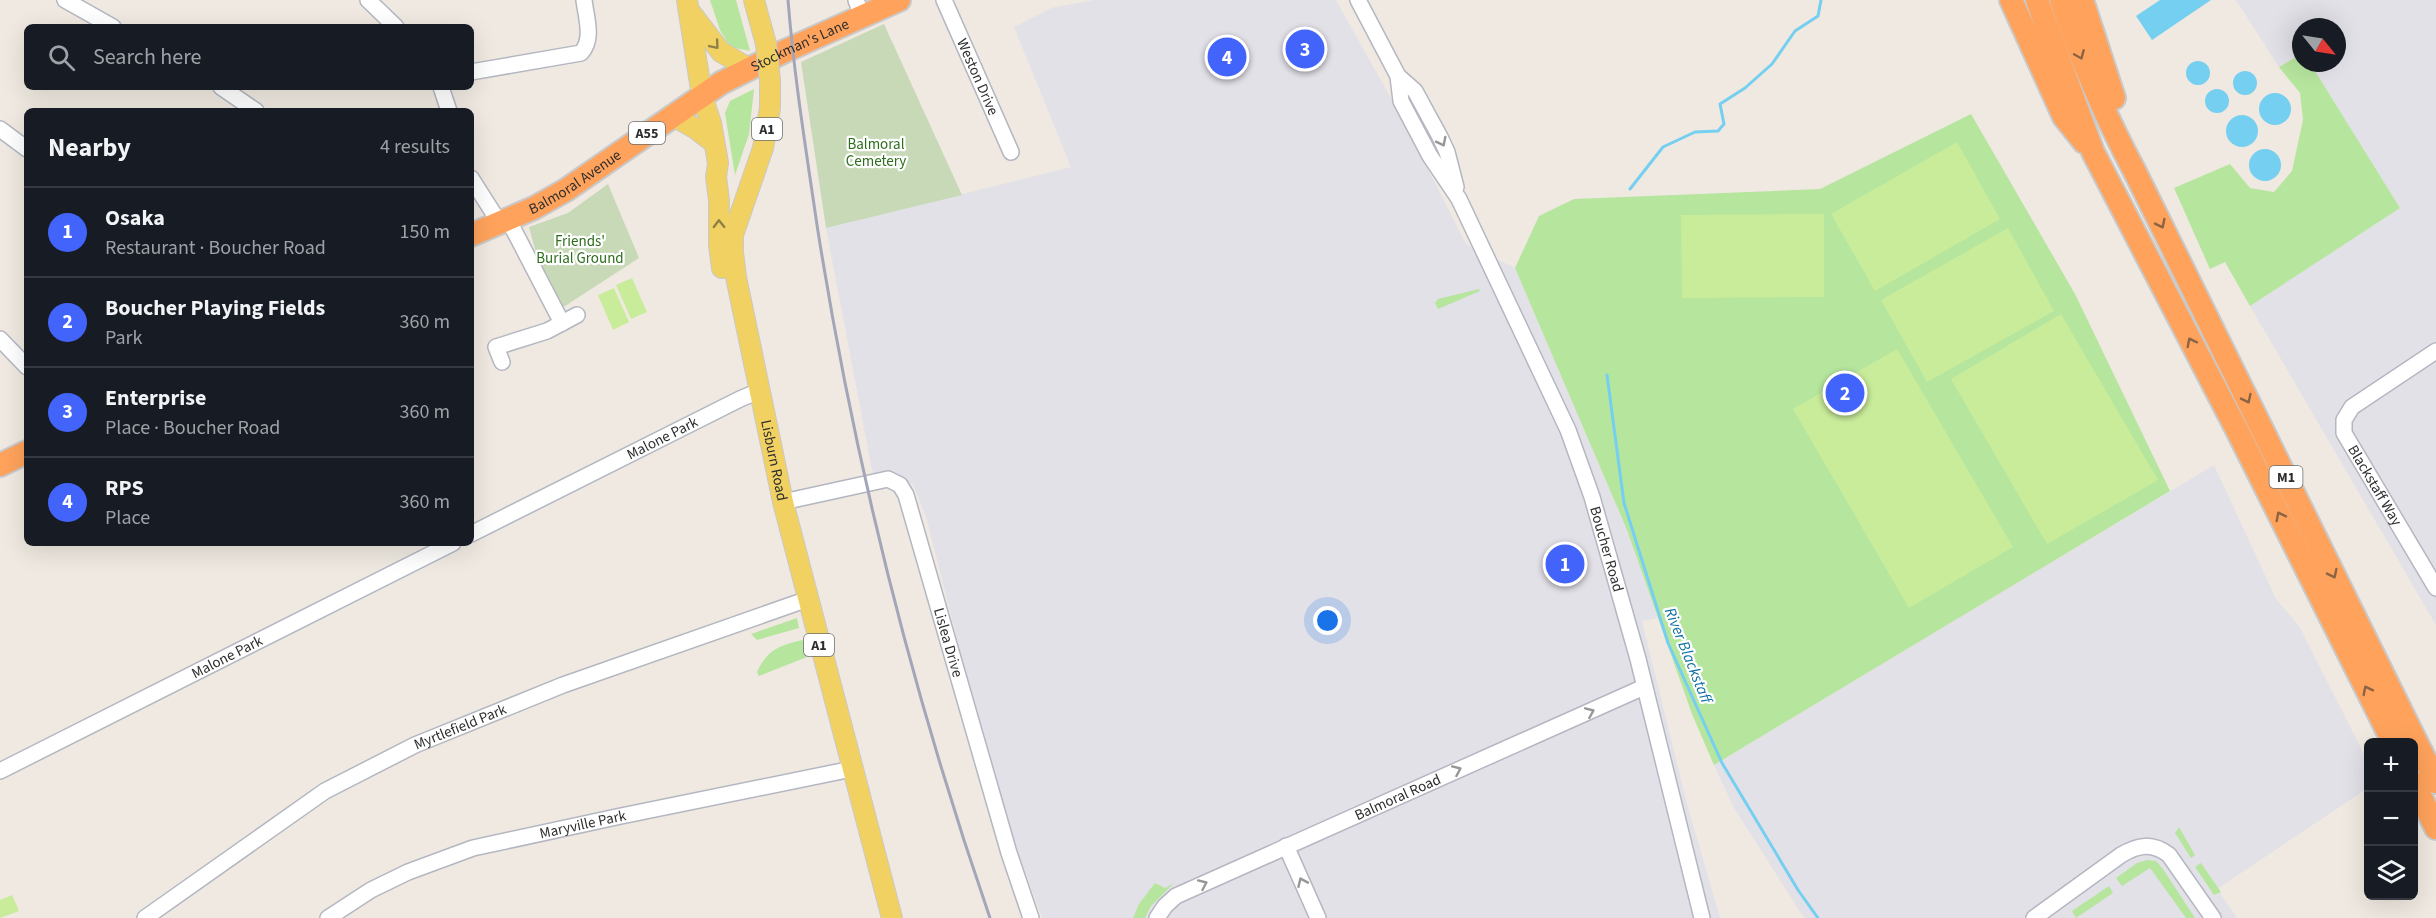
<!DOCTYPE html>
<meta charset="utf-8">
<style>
:root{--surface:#171b24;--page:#20242c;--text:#f1f3f6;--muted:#9ea1a6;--line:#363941;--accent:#4264fb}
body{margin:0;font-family:"Source Sans 3",sans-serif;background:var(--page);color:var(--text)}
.controls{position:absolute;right:18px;bottom:18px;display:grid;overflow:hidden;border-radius:9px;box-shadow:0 6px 24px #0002}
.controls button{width:54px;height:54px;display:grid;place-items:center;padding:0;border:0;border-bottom:2px solid var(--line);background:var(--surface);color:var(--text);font:30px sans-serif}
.compass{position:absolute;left:2292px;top:18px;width:54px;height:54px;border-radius:50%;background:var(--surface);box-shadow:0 6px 24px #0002;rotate:120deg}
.you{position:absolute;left:1328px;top:621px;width:21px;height:21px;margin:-15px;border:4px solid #fff;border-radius:50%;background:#1a73e8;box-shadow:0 0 0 9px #1a73e833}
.badge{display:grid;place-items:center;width:39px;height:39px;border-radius:50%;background:var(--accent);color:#fff;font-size:20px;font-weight:700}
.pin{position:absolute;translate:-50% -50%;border:3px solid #fff;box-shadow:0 2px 6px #0006}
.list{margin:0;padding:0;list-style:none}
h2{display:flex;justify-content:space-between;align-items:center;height:78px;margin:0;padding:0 24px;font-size:26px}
h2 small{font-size:20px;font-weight:400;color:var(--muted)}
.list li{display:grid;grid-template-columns:39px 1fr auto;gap:18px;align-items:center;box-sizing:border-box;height:90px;padding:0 24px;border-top:2px solid var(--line)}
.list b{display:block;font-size:22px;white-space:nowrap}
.list p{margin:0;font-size:20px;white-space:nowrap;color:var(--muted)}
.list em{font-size:20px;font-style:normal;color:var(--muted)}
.icon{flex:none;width:33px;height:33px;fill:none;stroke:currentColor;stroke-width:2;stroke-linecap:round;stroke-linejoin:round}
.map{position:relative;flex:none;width:2436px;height:918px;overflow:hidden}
.search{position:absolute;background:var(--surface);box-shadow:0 6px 24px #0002;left:24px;top:24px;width:450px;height:66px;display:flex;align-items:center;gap:15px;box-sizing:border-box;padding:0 21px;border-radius:9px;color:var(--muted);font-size:22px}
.panel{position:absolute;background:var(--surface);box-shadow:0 6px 24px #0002;left:24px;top:108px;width:450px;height:438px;border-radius:9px}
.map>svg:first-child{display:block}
.industrial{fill:#e3e1e8}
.green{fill:#b6e59e}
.cemetery{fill:#c8d9b8}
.pitch{fill:#c9ec9a}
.water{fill:#75cff0}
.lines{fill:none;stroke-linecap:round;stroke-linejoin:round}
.stream{stroke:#75cff0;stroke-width:3}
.minor-casing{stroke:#b4b7c1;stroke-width:18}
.major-casing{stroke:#c9c9c9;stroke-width:22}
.highway-casing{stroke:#c9c9c9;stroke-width:26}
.minor{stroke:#fff;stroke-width:15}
.major{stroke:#f2d163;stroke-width:20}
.highway{stroke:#ffa35c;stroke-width:22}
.rail{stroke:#a3a6b8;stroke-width:3}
.major-bridge-casing{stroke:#c9c9c9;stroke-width:22;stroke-linecap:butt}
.major-bridge{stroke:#f2d163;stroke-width:20}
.oneway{stroke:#908048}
.oneway2{stroke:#8c6343}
.oneway3{stroke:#969696}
.labels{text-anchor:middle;stroke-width:4.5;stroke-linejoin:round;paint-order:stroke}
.shield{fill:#fff;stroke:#6d6d6d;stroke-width:1.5}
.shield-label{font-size:14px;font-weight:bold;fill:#2e2e2e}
.street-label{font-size:15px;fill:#2e2e2e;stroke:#fff}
.park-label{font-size:15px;fill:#2c6e1b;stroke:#fff}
.water-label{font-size:16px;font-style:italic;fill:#0d6fa3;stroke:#fff}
</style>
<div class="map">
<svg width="2436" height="918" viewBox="0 0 2436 918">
<rect width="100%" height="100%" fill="#efe9e1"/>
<path class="industrial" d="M 1094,0 L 1336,0 L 1403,120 L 1466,244 L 1515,268 L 1627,530 L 1658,618 L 1642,621 L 1687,804 L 1720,918 L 1042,918 L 1012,835 L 975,710 L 927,520 L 913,484 L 893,475 L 873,475 L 826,228 L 1071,167 L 1014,27 L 1051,8 Z
M 2236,0 L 2436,0 L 2436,625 L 2250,306 L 2400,208 L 2310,63 L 2337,63 L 2337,27 L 2301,27 L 2301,54 L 2279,67 Z
M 2214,465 L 2276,599 L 2299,626 L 2368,762 L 2368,788 L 2217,889 L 2237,918 L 1804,918 L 1734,808 L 1714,765 Z"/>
<path class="green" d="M 710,0 L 736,0 L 750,51 L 730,47 L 720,30 Z
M 2301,54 L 2301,63 L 2310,63 L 2400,208 L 2250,306 L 2225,262 L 2210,269 L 2174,188 L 2230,164 L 2250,188 L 2274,192 L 2292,171 L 2303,120 L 2300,93 L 2279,67 Z
M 754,89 L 749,134 L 735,175 L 725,113 L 730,101 Z
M 1971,114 L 2075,294 L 2170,491 L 1714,765 L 1692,714 L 1627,530 L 1515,268 L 1539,216 L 1574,199 L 1820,189 Z
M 1479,289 L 1480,291 L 1438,309 L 1435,303 L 1438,299 Z
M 797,618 L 799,628 L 757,640 L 751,634 Z
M 803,640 L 807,657 L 759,676 L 757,672 C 768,649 780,645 803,640 Z
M 2179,827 L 2195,855 L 2191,858 L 2175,833 Z
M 2147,860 L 2156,861 L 2163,869 L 2195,918 L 2186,918 L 2150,868 L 2122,886 L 2116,878 L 2137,863 Z
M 2201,863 L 2221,892 L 2214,895 L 2195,867 Z
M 1155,883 L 1165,888 L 1174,883 L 1151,906 L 1145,918 L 1133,918 L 1139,904 Z
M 2109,886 L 2113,893 L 2076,918 L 2072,911 Z"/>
<path class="cemetery" d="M 884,24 L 962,195 L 826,228 L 801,62 Z
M 608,184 L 639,258 L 562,308 L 536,253 L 529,227 L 568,213 Z"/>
<path class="pitch" d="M 1957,142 L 2000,219 L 1875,291 L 1831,214 Z
M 1824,214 L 1824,297 L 1682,298 L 1681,215 Z
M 2008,228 L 2054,311 L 1927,382 L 1881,300 Z
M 632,278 L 647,312 L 631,319 L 616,285 Z
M 614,288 L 629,322 L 613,330 L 598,295 Z
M 2061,314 L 2158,480 L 2047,544 L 1951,379 Z
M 1897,349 L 2013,547 L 1909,608 L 1793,409 Z
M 12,895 L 19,911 L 0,918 L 0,900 Z"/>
<path class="water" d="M 2160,0 L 2211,0 L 2152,40 L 2136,16 Z
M2186 73a12 12 0 1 1 24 0a12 12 0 1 1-24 0Z
M2233 83a12 12 0 1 1 24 0a12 12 0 1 1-24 0Z
M2205 101a12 12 0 1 1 24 0a12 12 0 1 1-24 0Z
M2259 109a16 16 0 1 1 32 0a16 16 0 1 1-32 0Z
M2226 131a16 16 0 1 1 32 0a16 16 0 1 1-32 0Z
M2249 165a16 16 0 1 1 32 0a16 16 0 1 1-32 0Z"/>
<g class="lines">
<path class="stream" d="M 1630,189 L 1663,147 L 1695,132 L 1718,131 L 1724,124 L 1720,104 L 1745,88 L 1772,64 L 1795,31 L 1818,16 L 1821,0
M 1607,375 L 1624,503 L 1668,643 L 1722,763 L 1798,890 L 1818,918"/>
<g class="minor-casing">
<g id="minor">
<path d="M 65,0 L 113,27"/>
<path d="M 368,0 L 396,27"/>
<path d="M 856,0 L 862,16"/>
<path id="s1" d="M 944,0 L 1011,152"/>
<path d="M 1358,0 L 1398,76 L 1415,91 L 1440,137 L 1447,152 L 1456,187"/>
<path d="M 471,72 L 581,53 C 594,39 586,18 584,0"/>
<path id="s2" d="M 1398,76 L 1401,101 L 1430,156 L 1459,199 L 1568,430 L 1592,497 L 1638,659 L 1702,918"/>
<path d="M 221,87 L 256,111"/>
<path d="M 441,87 L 449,111"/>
<path d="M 0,129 L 27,149"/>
<path d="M 471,178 L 499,222"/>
<path d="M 508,219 L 562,323"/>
<path d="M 0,339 L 27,367"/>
<path id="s3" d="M 2436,351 L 2352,407 L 2344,420 L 2344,433 L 2436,588"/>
<path d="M 502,362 L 496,347 L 547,331 L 577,315"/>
<path id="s4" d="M 783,502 L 888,479 L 900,485 L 906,495 L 1009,853 L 1031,918"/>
<path id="s5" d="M 471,534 L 740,399 L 759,391"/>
<path id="s6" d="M 0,771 L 453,543"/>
<path d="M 1286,846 L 1318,918"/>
<path id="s7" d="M 145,918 L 325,791 L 415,745 L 563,685 L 808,599"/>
<path id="s8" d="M 328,918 L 371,890 L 408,872 L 473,848 L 621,816 L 852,769"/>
<path id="s9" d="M 1157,918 L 1165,906 L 1176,896 L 1644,687"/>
<path d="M 2034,918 L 2121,855 C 2138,845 2152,842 2169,855 L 2213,918"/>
</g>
</g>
<g class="major-casing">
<g id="major">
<path d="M 687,0 L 702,96 L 711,123 L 718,163 L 716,177 L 719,200 L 719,245 L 722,268"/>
<path d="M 754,0 L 766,44"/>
<path d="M 691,13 L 721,52 L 750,69"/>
<path id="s10" d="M 770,80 L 770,108 L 763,148 L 733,235 L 733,252 L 736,277 L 783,502 L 892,918"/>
<path d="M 672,115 L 696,129 L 713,142"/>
</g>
</g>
<g class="highway-casing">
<g id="highway">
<path d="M 2011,0 L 2064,117 L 2084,142"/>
<path d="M 2037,0 L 2093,152 L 2237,430 L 2393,742"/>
<path d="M 2061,0 C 2081,60 2105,116 2135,172 L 2436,782"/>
<path d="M 2082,0 L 2114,98"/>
<path id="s11" d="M 471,235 L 534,208 L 566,190 L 721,83 L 785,51 L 899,0"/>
<path d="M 0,465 L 27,452"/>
<path d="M 2414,783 L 2436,828"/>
</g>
</g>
<use href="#minor" class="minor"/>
<use href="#major" class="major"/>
<use href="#highway" class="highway"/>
<path class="rail" d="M 788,0 C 794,76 806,150 817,225 C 854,461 912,692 990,918"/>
<g class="major-bridge-casing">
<path id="major-bridge" d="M 766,44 L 770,80"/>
</g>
<use href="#major-bridge" class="major-bridge"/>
</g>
<defs><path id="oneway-chevron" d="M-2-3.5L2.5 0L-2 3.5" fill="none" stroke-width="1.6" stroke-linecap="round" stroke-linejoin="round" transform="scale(1.5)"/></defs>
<g class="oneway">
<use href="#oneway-chevron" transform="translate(715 45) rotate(50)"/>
<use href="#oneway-chevron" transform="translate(719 224) rotate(-91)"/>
</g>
<g class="oneway2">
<use href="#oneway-chevron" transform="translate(2080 55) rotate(67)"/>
<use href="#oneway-chevron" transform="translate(2161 224) rotate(64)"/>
<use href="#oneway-chevron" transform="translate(2191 342) rotate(-117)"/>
<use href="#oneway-chevron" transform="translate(2247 399) rotate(64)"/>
<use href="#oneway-chevron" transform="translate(2280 516) rotate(-117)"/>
<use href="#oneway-chevron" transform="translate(2333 574) rotate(64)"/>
<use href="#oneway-chevron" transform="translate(2367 690) rotate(-117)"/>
</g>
<g class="oneway3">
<use href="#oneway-chevron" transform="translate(1442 142) rotate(63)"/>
<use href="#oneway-chevron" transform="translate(1590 712) rotate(-23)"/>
<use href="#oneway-chevron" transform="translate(1457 770) rotate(-24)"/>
<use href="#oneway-chevron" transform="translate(1302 882) rotate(-114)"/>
<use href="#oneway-chevron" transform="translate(1203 884) rotate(-24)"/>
</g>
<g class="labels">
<g class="shield">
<rect x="752" y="118" width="30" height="22" rx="4.5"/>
<rect x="629" y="122" width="36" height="22" rx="4.5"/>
<rect x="2269.5" y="466" width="33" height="22" rx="4.5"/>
<rect x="804" y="634" width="30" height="22" rx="4.5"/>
</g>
<g class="shield-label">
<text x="767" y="134">A1</text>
<text x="647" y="138">A55</text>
<text x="2286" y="482">M1</text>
<text x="819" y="650">A1</text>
</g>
<g class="street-label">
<text dy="5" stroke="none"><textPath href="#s11" startOffset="381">Stockman's Lane</textPath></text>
<text dy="5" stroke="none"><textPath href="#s1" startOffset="84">Weston Drive</textPath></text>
<text dy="5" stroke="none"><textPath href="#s11" startOffset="117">Balmoral Avenue</textPath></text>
<text dy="5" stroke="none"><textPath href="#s5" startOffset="214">Malone Park</textPath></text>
<text dy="5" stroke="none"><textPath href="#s10" startOffset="390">Lisburn Road</textPath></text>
<text dy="5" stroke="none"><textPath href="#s3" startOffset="190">Blackstaff Way</textPath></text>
<text dy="5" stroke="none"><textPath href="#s2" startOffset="520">Boucher Road</textPath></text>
<text dy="5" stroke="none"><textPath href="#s4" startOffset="286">Lislea Drive</textPath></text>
<text dy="5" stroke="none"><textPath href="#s6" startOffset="254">Malone Park</textPath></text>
<text dy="5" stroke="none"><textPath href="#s7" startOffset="370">Myrtlefield Park</textPath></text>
<text dy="5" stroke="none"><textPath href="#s9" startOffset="272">Balmoral Road</textPath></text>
<text dy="5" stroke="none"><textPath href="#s8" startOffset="274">Maryville Park</textPath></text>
</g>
<g class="park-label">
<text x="876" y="149">Balmoral<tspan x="876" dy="17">Cemetery</tspan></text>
<text x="580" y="246">Friends'<tspan x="580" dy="17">Burial Ground</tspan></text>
</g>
<g class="water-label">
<text transform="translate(1689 655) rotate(68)" y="6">River Blackstaff</text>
</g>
</g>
</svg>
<div class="controls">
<button>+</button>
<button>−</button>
<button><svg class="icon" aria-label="layers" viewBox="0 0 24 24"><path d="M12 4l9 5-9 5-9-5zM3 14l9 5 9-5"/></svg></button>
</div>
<svg class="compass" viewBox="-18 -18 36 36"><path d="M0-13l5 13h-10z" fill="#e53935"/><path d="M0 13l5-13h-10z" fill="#9ea1a6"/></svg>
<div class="you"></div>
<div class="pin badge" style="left:1565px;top:564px">1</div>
<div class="pin badge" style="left:1845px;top:393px">2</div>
<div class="pin badge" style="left:1305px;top:49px">3</div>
<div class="pin badge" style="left:1227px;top:57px">4</div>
<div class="search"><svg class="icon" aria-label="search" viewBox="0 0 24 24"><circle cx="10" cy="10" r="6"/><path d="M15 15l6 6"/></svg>Search here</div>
<section class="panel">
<h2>Nearby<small>4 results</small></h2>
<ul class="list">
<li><span class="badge">1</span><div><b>Osaka</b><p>Restaurant · Boucher Road</p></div><em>150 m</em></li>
<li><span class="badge">2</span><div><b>Boucher Playing Fields</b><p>Park</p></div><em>360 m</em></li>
<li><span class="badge">3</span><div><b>Enterprise</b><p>Place · Boucher Road</p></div><em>360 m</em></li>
<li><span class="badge">4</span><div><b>RPS</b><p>Place</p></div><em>360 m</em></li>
</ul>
</section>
</div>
